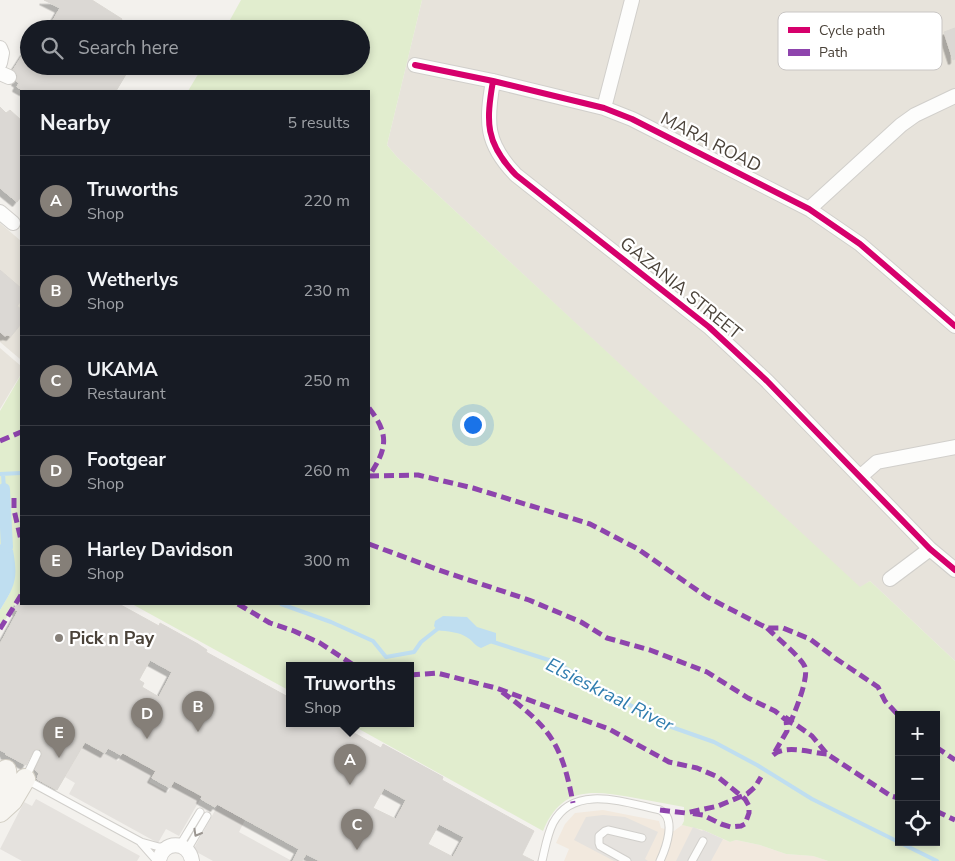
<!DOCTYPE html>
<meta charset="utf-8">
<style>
:root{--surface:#171b24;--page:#242831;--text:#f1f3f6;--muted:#9ea1a6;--line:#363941;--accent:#857f78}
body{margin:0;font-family:"Nunito Sans",sans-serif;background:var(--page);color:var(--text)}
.controls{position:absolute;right:15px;bottom:15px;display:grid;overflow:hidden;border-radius:0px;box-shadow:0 2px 8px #0003}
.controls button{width:45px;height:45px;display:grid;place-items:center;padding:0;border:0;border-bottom:1px solid var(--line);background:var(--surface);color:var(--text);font:25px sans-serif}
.you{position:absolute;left:472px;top:424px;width:18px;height:18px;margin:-12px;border:4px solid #fff;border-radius:50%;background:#1a73e8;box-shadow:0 0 0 8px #1a73e833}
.badge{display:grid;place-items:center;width:32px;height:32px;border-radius:50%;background:var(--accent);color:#fff;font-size:16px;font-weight:700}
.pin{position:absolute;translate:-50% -41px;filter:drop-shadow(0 1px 2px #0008)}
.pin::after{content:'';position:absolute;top:26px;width:18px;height:15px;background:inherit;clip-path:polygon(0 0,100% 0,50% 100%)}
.popup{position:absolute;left:286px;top:662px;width:128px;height:65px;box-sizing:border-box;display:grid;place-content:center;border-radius:0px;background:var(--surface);filter:drop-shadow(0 1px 4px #0005);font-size:16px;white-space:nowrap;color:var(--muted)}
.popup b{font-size:19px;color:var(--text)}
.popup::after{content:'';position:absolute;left:50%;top:100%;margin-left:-10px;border:10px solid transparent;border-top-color:var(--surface)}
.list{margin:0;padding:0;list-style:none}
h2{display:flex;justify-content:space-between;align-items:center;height:65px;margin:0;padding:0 20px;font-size:21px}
h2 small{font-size:16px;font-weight:400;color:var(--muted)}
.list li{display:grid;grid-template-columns:32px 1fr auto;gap:15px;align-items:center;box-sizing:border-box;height:90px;padding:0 20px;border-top:1px solid var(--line)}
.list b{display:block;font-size:19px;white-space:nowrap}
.list p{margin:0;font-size:16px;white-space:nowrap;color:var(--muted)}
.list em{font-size:16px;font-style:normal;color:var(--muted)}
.icon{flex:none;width:28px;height:28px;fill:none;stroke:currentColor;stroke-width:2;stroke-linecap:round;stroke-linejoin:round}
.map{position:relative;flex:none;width:955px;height:861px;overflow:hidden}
.search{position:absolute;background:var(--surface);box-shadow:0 2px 8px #0003;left:20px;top:20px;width:350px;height:55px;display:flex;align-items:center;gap:12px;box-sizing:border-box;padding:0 18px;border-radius:28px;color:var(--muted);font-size:19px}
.panel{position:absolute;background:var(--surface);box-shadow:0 2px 8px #0003;left:20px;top:90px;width:350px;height:515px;border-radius:0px}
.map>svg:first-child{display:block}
.residential{fill:#e7e3db}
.commercial{fill:#f2e9de}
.green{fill:#e1edce;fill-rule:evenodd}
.parking{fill:#e5e2de}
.water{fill:#bfdef0}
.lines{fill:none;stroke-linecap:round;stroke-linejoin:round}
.stream{stroke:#bfdef0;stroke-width:4}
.canal{stroke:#bfdef0;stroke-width:12}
.building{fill:#dbd8d4;stroke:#dbd8d3;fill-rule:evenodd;filter:url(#shadow)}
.service-casing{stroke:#d1cfcb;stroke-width:9}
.minor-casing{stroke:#d1cfcb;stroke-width:16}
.secondary-casing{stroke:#d2cec4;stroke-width:22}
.service{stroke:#fdfdfc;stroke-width:7}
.minor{stroke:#fdfdfc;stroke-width:14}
.secondary{stroke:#f7f5f1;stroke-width:20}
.quiet{stroke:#8e44ad;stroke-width:5;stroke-dasharray:10 5;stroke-linecap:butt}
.cycleway-casing{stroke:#fff;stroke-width:9}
.cycleway{stroke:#d6006c;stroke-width:6}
.oneway{stroke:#9b9691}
.poi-dot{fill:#857f78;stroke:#fff;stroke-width:2}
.labels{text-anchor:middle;stroke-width:4.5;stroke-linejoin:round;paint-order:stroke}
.street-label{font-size:18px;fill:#4a4239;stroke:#fff}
.poi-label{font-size:18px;font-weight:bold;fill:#4a4239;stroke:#fff;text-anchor:start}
.water-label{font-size:19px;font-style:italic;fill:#2f7cae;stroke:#fff}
.key{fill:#fff;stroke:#c9c6c4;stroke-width:1}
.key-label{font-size:14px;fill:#4a4239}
</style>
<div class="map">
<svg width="955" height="861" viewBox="0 0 955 861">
<defs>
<filter id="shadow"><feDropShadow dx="-4.5" dy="4.5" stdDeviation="0" flood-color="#0004"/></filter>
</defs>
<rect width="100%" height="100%" fill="#f3f1ed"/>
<path class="residential" d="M 422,0 L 955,0 L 955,661 L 870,581 L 860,588 L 397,157 L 387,145 Z
M 0,223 L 21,241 L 20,359 L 0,342 Z
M 0,348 L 21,366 L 21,374 L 0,409 Z"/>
<path class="commercial" d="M 603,810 L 659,821 L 661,828 L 674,831 L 682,825 L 696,828 L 730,842 L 736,840 L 760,845 L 786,854 L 813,856 L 828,861 L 564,861 L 569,849 L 556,843 L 565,824 L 575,813 Z"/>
<path class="green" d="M 241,0 L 422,0 L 387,145 L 397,157 L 860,587 L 870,581 L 955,661 L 955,861 L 828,861 L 813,856 L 786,854 L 760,845 L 736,840 L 730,842 L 703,830 L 682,825 L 684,821 L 684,807 C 666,804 648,800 630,797 C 591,790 561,787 543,831 L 350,724 L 410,724 L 410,666 L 290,666 L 290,691 L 132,604 L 369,604 L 369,91 L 188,91 L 203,66 L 361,66 L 361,29 L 225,29 ZM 899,715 L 936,715 L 936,842 L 899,842 Z
M 21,375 L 21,593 L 0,629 L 0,610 L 10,593 L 7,547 L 0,544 L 0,411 Z"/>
<path class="parking" d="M 84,743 L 118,761 L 123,753 L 155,771 L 149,782 L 168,792 L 174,781 L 202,796 L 179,836 L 166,829 L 158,843 L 69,794 L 75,783 L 65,777 Z
M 36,799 L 140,856 L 137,861 L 22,861 L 0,849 L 24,802 L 32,806 Z
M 218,805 L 245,820 L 239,832 L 292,861 L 213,861 L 193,850 Z
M 603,815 L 625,817 L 658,832 L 645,859 L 648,861 L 614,861 L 574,840 L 586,817 Z
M 693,827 L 702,831 L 703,830 L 723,839 L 711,861 L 676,861 Z"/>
<path class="water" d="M 0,544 L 13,550 C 18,578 16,585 0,610 Z
M 443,616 L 467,617 L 477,627 L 496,633 L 496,641 L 481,648 C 475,646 473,641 468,638 C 458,631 448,632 437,630 L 434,626 L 435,621 Z"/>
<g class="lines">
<path class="stream" d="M 0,474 L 21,473
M 3,474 L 4,489
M 281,604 L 331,622 L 373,641 L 386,657 L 414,652 L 421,642 L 440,627
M 490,641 L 555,662 L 663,724 L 714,742 L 757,765 L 812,799 L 937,861"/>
<path class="canal" d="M 4,489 L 7,547"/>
</g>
<path class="building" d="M 44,0 L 92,0 L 122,19 L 117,29 L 48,29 L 60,8 Z
M 955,28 L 955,59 L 953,60 L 944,32 Z
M 29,45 L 29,66 L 131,66 L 116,91 L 24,91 L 17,87 L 19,83 L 16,81 L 18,76 L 13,70 Z
M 0,107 L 6,113 L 10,110 L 21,120 L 21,197 L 17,202 L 0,188 Z
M 0,270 L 21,288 L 21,301 L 17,306 L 21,309 L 21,324 L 11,336 L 7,335 L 5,336 L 0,332 Z
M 19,601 L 21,604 L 119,604 L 159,626 L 160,623 L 198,644 L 207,650 L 206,652 L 290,698 L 290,724 L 338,724 L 381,748 L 383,744 L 443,777 L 442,780 L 534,831 L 522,855 L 534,861 L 320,861 L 306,854 L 302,861 L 293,861 L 299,849 L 217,804 L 215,807 L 201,799 L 202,796 L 174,781 L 170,788 L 152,778 L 156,771 L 123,753 L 121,755 L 108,748 L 105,753 L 85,742 L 57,790 L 37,779 L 39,773 L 35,770 L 42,754 L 40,749 L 34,750 L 26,765 L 5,754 L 6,753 L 0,750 L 0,644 L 18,611 L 14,609 ZM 150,660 L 172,672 L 159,697 L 142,687 L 144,683 L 139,680 ZM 384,788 L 406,800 L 396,819 L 373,808 ZM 439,824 L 464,837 L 453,857 L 428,844 Z"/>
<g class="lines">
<g class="service-casing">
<path id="service" d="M 37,754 L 25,779 L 141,842 L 159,847 L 165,847
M 141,843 L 157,861
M 180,845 L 200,812
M 187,850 L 207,816
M 542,861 C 545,849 547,835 553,823 C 574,783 626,803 660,810 C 677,818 666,848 660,861
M 627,861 L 600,846 L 599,843 L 599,836 L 605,831 L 608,830 L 642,838
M 692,861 L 703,841"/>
</g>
<g class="minor-casing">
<path id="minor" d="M 0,48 L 2,53 L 0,63
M 415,65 L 493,81 L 604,108 L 632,119 L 809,209 L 860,244 L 955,326
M 0,73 L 9,77
M 493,81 C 486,122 485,143 516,175 L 709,327 L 767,381 L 930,549 L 955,570
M 604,108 L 632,0
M 809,209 L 901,125 L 915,115 L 955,96
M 0,212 L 13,223
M 861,476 L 877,462 L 955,447
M 890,579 L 930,549
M 159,861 C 162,840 189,840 192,861"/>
</g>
<g class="secondary-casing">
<path id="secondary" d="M 1,805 L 8,789 L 6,770
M 0,812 L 12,801 L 25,779"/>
</g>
<use href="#service" class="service"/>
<use href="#minor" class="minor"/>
<use href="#secondary" class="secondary"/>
<path class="quiet" d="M 369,408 C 390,435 387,449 369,476
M 0,441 L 21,432
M 369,476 L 418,475 L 473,488 L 590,524 L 638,549 L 707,597 L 767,628 L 783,628 L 810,639 L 835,658 L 878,687 L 885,701 L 899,716
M 14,498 L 14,510 L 21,540
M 369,544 L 439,570 L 529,600 L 581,622 L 607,638 L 650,650 L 707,672 L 748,698 L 775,711 L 786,720 L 787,731 L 773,755
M 238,604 L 270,623 L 294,631 L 320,643 L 355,666
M 767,628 C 776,637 801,657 805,667 C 809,679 794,714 789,726
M 0,629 L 21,595
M 410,675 L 437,673 L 496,688 L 609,729 L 669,762 L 697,768 L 718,777 L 745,799 L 749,806 L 749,813 L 745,824 L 741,826 L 731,827 L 721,824 L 703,815 L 690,813
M 502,692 C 550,727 562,744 573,803
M 785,717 L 812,736 L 827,754 L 891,796 L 899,798
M 936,747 L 955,760
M 773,755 C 786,744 811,753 827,754
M 660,810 L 686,813 L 718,806 L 747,794 L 755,787 L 761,777
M 936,811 L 955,820"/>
<g class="cycleway-casing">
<path id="cycleway" d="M 415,65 L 493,81 L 604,108 L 632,119 L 809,209 L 860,244 L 955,326
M 493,81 C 486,122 485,143 516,175 L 709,327 L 767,381 L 930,549 L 955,570"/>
</g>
<use href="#cycleway" class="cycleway"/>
</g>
<defs><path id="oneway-chevron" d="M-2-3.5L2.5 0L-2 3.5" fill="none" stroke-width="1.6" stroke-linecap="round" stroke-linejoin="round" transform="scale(1.25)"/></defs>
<use class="oneway" href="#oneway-chevron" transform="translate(197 833) rotate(120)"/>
<circle class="poi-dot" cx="59" cy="638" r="5"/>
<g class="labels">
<g class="street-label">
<text transform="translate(711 142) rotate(27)" y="6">MARA ROAD</text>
<text transform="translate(681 288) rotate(39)" y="6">GAZANIA STREET</text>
</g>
<g class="poi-label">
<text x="69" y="644">Pick n Pay</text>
</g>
<g class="water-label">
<text transform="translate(610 694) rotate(27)" y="7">Elsieskraal River</text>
</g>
</g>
<rect x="778" y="12" width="164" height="58" rx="8" class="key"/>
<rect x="788" y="27" width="22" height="6" fill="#d6006c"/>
<rect x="788" y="49" width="22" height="7" fill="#8e44ad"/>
<g class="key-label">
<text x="819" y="35">Cycle path</text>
<text x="819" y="57">Path</text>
</g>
</svg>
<div class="controls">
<button>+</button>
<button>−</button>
<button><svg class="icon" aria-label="locate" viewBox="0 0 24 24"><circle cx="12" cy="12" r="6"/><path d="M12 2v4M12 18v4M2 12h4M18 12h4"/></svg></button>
</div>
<div class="you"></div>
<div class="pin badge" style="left:350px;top:785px">A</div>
<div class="popup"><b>Truworths</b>Shop</div>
<div class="pin badge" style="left:198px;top:732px">B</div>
<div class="pin badge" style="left:357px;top:850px">C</div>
<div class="pin badge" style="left:147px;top:739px">D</div>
<div class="pin badge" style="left:59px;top:758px">E</div>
<div class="search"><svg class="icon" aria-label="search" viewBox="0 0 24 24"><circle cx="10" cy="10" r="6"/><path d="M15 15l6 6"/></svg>Search here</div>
<section class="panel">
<h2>Nearby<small>5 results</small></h2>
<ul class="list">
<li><span class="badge">A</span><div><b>Truworths</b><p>Shop</p></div><em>220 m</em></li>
<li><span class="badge">B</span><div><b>Wetherlys</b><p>Shop</p></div><em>230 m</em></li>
<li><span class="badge">C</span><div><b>UKAMA</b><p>Restaurant</p></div><em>250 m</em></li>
<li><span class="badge">D</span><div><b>Footgear</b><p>Shop</p></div><em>260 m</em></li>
<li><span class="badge">E</span><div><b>Harley Davidson</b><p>Shop</p></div><em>300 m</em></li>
</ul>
</section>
</div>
